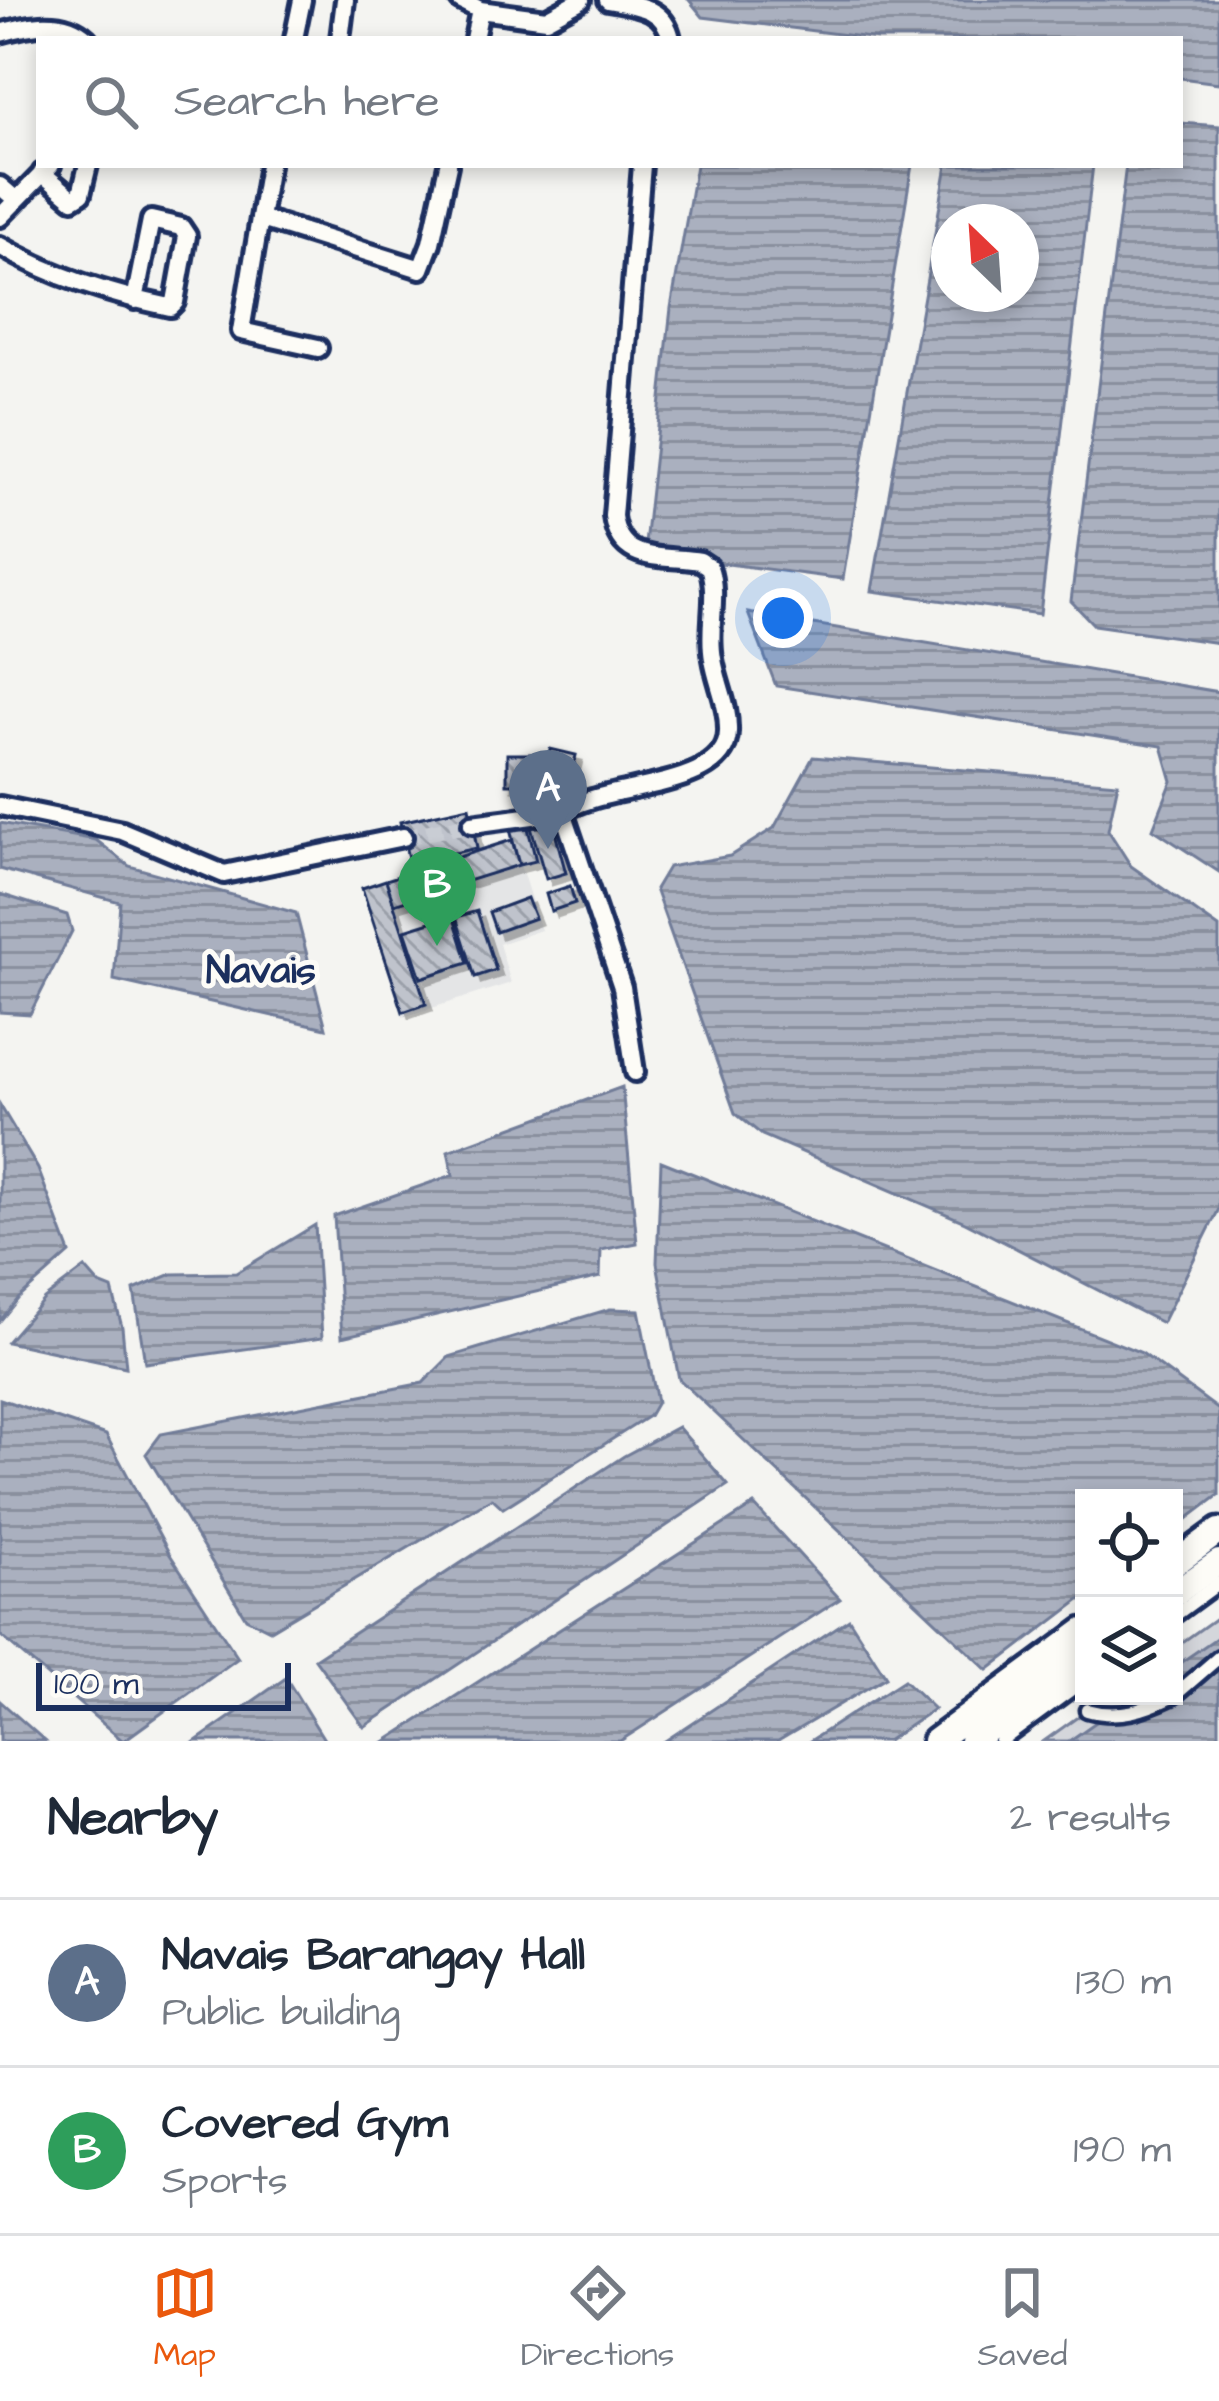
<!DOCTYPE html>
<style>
:root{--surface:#fff;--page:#f6f6f7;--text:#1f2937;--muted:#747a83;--line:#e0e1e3;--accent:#ea580c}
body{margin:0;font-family:"Architects Daughter",sans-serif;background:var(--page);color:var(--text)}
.controls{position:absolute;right:36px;bottom:36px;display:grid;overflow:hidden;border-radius:0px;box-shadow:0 6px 18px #0003}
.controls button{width:108px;height:108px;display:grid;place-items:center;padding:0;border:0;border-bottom:3px solid var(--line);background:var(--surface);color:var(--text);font:60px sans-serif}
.compass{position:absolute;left:931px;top:204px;width:108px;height:108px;border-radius:50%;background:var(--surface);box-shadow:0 6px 18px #0003;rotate:335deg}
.scale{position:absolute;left:36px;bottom:30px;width:255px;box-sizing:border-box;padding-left:12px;border:6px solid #1b2f5e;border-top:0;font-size:33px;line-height:42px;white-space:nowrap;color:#1b2f5e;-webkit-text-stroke:9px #fdfcf7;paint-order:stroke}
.you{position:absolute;left:783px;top:618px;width:42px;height:42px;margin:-30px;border:9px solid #fff;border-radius:50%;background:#1a73e8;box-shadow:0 0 0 18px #1a73e833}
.badge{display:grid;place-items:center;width:78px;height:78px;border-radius:50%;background:var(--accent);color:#fff;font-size:39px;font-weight:700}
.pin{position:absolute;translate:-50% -99px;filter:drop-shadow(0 3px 6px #0008)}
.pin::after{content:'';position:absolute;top:63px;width:42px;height:36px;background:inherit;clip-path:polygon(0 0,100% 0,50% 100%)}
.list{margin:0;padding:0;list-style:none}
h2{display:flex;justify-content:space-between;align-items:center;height:156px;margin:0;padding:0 48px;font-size:51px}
h2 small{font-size:39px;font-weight:400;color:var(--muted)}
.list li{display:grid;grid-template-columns:78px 1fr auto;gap:36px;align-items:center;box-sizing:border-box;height:168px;padding:0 48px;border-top:3px solid var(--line)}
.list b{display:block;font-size:45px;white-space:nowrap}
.list p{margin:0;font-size:39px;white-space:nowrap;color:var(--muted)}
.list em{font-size:39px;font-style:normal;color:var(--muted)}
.icon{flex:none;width:66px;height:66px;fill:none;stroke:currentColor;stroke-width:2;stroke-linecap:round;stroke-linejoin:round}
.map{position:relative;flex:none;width:1219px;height:1741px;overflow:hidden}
.search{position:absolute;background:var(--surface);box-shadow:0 6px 18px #0003;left:36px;right:36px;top:36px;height:132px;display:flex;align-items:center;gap:30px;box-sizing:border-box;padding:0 42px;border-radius:0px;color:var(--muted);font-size:45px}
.sheet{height:492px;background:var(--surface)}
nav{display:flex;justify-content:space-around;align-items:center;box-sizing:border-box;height:168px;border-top:3px solid var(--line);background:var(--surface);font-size:33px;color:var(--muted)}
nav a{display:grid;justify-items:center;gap:6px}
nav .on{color:var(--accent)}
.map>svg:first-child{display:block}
.built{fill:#e4e5e6}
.wetland{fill:url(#wetland-marsh);stroke:#78829c;stroke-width:3}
.water{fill:url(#water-rules);stroke:#717c98;stroke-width:3;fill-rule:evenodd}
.building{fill:url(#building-back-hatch);stroke:#1b2f5e;stroke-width:3;filter:url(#shadow)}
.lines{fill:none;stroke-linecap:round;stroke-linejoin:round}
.minor-tunnel{stroke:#c9cdd4;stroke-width:16;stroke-dasharray:16 8;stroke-linecap:butt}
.pedestrian-casing{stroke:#1b2f5e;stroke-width:21}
.minor-casing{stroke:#1b2f5e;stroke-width:26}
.secondary-casing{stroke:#1b2f5e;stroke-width:33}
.pedestrian{stroke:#fdfcf7;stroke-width:12}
.minor{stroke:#fdfcf7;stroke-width:16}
.secondary{stroke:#fdfcf7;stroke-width:24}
.labels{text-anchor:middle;stroke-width:10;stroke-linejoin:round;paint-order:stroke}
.quarter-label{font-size:39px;font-weight:bold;fill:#1b2f5e;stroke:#fdfcf7}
</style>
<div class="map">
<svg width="1219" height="1741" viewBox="0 0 1219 1741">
<defs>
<pattern id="wetland-marsh" width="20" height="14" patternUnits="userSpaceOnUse" patternTransform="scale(3)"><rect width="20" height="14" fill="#d4d6db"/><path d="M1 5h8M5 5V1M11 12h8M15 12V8" fill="none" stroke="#b5b8be"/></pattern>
<pattern id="water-rules" width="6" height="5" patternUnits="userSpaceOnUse" patternTransform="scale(3)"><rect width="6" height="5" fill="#aab0bf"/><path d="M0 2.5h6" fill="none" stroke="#8a909e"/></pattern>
<pattern id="building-back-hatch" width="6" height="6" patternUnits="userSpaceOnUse" patternTransform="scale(3)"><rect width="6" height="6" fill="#bfc3cc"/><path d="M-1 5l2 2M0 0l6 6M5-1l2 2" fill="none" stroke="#9a9fa9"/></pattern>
<filter id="shadow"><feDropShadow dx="6" dy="6" stdDeviation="0" flood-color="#0004"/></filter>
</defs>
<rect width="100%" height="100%" fill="#f4f4f1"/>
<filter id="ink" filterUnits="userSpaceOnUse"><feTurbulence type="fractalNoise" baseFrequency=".00833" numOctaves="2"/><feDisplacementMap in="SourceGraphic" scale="24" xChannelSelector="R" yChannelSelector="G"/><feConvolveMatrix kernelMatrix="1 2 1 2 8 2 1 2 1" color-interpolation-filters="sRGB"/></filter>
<g filter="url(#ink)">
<path class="built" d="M 512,840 L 541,930 L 499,944 L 511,983 L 403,1017 L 362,888 Z"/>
<path class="wetland" d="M 1219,1616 L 1219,1658 L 1174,1696 L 1174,1648 Z
M 1107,1696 L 1174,1696 L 1109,1741 L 1044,1741 Z"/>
<path class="water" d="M 689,0 L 1219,0 L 1219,83 L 1180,78 L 1180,39 L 878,39 L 703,17 Z
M 1180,123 L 1219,126 L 1219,643 L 1094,625 L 1071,601 L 1126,165 L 1180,165 Z
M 696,165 L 912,165 L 843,579 L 644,553 L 671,308 Z
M 947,165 L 1093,165 L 1040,614 L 872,591 ZM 949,222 L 1021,222 L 1021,294 L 949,294 Z
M 748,613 L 1219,692 L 1219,872 L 1153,829 L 1172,781 L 1162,746 L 776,686 Z
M 813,757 L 1118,783 L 1108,830 L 1131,866 L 1219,928 L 1219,1209 L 1162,1323 L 963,1221 L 762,1135 L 735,1113 L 655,889 L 668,867 L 730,856 L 774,828 Z
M 0,823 L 96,840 L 129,866 L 296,913 L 326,1028 L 114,980 L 120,902 L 0,869 Z
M 0,894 L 67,915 L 72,931 L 30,1014 L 0,1012 Z
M 622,1087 L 637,1243 L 601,1250 L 600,1277 L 342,1337 L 334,1216 L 453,1175 L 448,1151 Z
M 0,1105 L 38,1169 L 70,1253 L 18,1299 L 0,1321 Z
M 661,1161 L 1142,1353 L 1219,1410 L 1219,1495 L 1174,1529 L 1174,1498 L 1084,1498 L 1084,1597 L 988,1670 L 679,1379 L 657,1263 Z
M 315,1225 L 322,1338 L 145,1363 L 134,1290 L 172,1274 L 236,1273 Z
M 85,1268 L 99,1284 L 112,1289 L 122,1327 L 126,1367 L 7,1342 L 44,1299 Z
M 610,1309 L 639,1310 L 657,1402 L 649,1416 L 503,1508 L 492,1498 L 270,1630 L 246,1618 L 146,1454 L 161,1434 L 423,1383 L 449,1357 Z
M 0,1399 L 106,1435 L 169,1553 L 238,1658 L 123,1741 L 0,1635 Z
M 678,1427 L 728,1485 L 364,1727 L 315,1659 L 624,1456 Z
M 754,1505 L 840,1599 L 620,1741 L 386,1741 Z
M 849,1619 L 886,1677 L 778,1741 L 665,1741 Z
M 1219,1636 L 1219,1741 L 1069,1741 L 1133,1696 L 1174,1696 L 1174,1667 Z
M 286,1678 L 325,1741 L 196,1741 Z
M 904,1680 L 934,1709 L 887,1741 L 810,1741 Z
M 0,1701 L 45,1741 L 0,1741 Z"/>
<path class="building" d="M 550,749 L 576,755 L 571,776 L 545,770 Z
M 507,754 L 531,754 L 531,784 L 507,784 Z
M 469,807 L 477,848 L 409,863 L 400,822 Z
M 525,816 L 536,861 L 519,865 L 508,821 Z
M 551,818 L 566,873 L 546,879 L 530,824 Z
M 512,840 L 519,865 L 394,904 L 386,880 Z
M 386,880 L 426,1004 L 403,1012 L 362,888 Z
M 570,886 L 575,903 L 551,911 L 546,894 Z
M 527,898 L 535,918 L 496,932 L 489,912 Z
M 477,911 L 496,970 L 475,977 L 456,917 Z
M 453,915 L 468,963 L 421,978 L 405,930 Z"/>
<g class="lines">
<path class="minor-tunnel" d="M 403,837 L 472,824"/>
<g class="pedestrian-casing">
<path id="pedestrian" d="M 1174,1616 L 1219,1583
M 1174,1696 L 1219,1657
M 1087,1710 C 1119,1719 1144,1710 1174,1696
M 1001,1741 L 1084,1680"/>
</g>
<g class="minor-casing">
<path id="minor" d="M 460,0 L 480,10 L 546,19 L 581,0
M 608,0 C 636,5 665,7 671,39
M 0,33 C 29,25 63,17 87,39
M 294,39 L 302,0
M 340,39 L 345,0
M 474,39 L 480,10
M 269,165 L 241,331 L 318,348
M 42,173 L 73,199 L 81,194 L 88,165
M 0,186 L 14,198
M 0,217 L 51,165
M 262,219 L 421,269 L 431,243 L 448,165
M 0,246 C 53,277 109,294 170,307 L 175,302 L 187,236 L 181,227 L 151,220 L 135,300
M 0,806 L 122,831 L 224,874 L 403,837
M 563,812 C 602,783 727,791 728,732 C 729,706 717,684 713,659 C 707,628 719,596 709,567 L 700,561 C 661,555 619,564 613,516 L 642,165
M 472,824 L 563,812 L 622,987 L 635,1072"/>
</g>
<g class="secondary-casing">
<path id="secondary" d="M 1174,1564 L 1219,1531
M 1174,1594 L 1219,1562
M 935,1741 L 1084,1631
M 972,1741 L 1084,1660"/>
</g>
<use href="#pedestrian" class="pedestrian"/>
<use href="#minor" class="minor"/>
<use href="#secondary" class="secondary"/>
</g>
</g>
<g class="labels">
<g class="quarter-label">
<text x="261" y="983">Navais</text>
</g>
</g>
</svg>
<div class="controls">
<button><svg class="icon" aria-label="locate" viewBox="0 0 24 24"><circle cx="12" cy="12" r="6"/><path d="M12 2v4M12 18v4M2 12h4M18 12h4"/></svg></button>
<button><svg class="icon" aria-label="layers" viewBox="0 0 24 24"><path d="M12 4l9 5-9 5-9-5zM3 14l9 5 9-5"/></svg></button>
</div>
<svg class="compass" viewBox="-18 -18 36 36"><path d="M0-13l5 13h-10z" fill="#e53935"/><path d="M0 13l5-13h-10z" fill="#747a83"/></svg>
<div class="scale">100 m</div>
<div class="you"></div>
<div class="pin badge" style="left:548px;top:849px;background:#5c6f8a">A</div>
<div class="pin badge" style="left:437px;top:946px;background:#2e9e5b">B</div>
<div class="search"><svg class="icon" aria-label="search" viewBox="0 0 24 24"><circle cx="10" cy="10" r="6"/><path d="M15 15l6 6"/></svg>Search here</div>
</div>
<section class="sheet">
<h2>Nearby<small>2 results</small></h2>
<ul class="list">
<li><span class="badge" style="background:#5c6f8a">A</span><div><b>Navais Barangay Hall</b><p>Public building</p></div><em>130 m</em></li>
<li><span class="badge" style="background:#2e9e5b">B</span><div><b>Covered Gym</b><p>Sports</p></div><em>190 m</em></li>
</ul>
</section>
<nav>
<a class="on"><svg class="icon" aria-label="map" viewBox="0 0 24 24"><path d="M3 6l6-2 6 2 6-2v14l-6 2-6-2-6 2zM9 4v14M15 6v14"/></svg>Map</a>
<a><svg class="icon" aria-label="directions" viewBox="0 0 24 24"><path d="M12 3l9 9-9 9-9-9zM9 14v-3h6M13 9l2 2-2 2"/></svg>Directions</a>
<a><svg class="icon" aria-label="saved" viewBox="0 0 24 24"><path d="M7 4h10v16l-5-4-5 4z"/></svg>Saved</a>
</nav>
